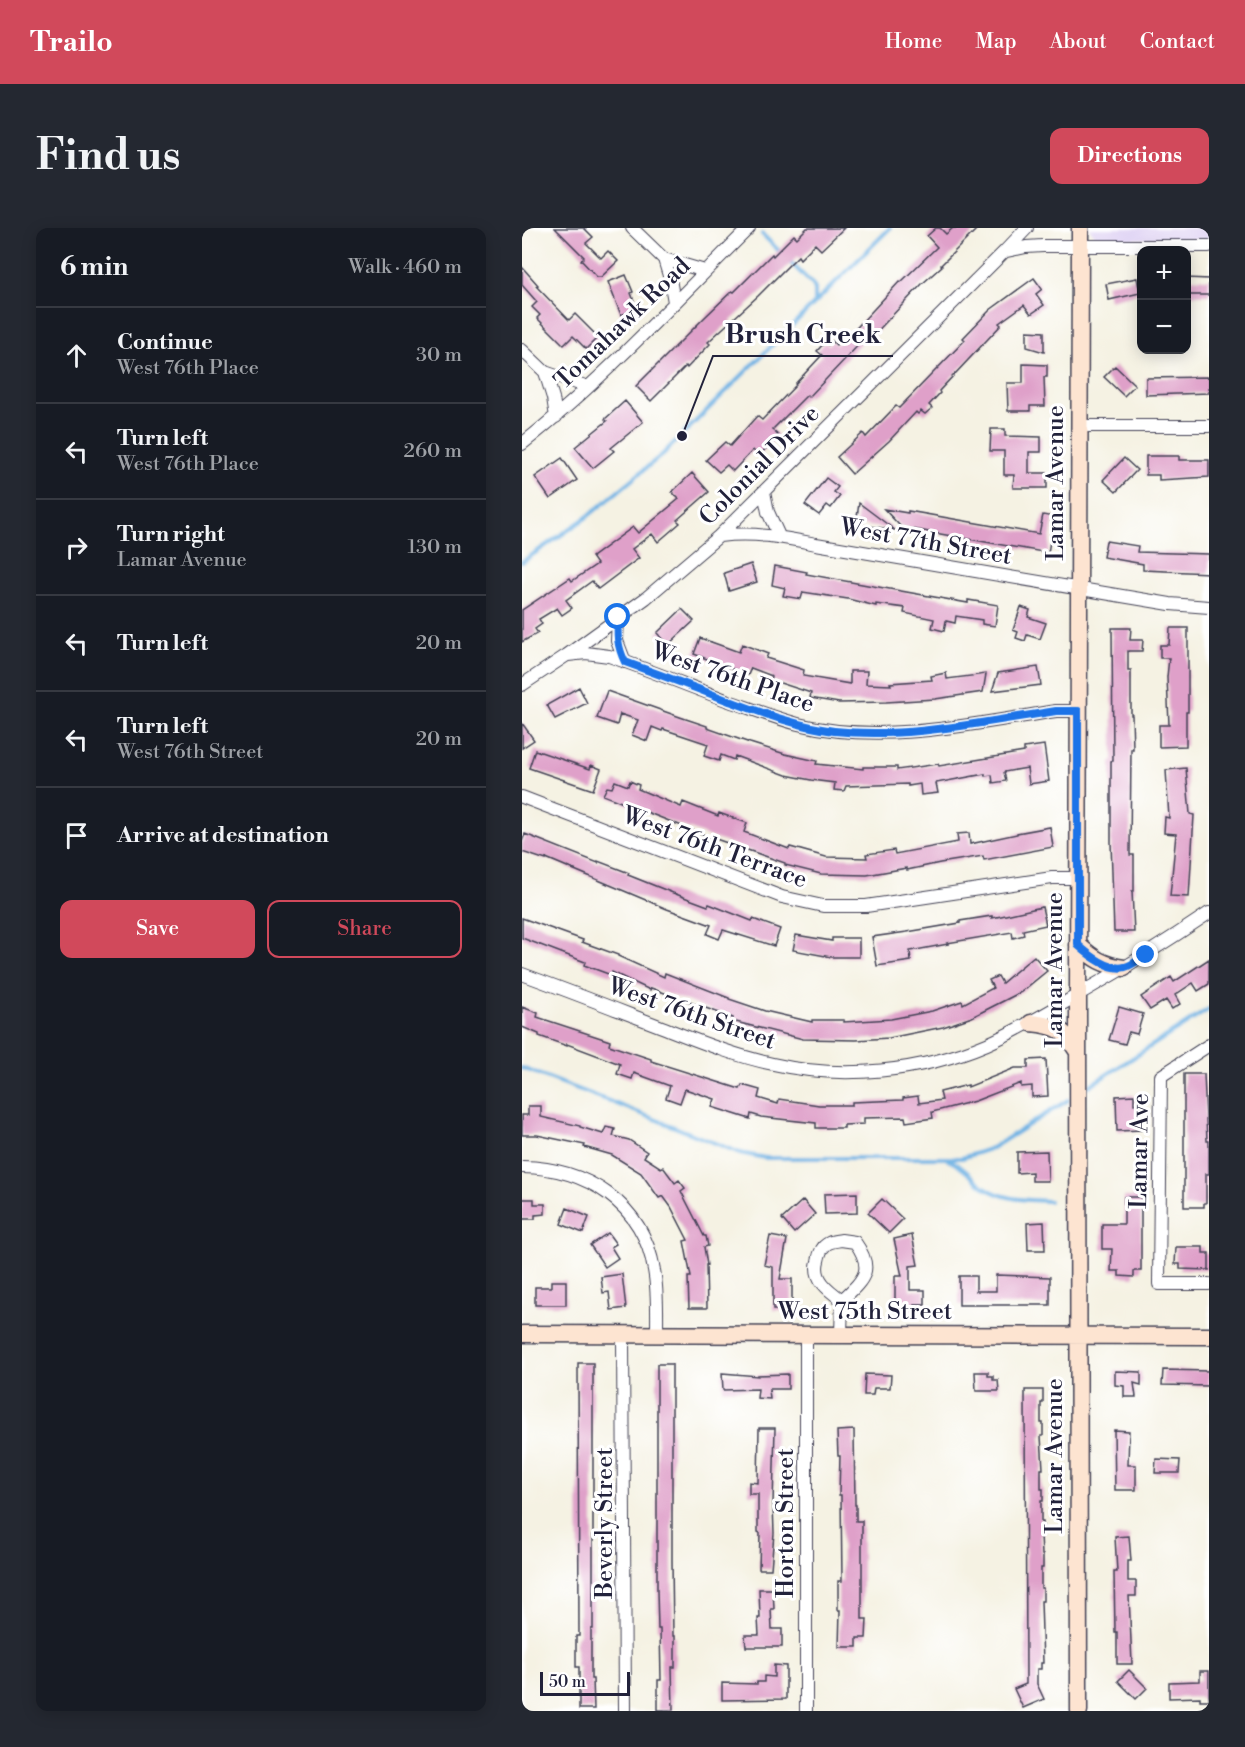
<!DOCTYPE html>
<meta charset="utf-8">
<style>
:root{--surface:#171b24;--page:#242831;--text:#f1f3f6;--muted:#9ea1a6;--line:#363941;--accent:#d1495b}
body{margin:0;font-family:"Libre Bodoni",serif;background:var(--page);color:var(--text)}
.controls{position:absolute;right:18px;top:18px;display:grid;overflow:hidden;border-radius:12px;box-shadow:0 3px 15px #0003}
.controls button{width:54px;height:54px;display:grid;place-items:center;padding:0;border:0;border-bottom:2px solid var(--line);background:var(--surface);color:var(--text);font:30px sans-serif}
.scale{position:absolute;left:18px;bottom:15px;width:90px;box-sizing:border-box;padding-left:6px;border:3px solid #22223b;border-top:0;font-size:16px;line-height:21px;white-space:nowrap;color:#22223b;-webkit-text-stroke:4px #fff;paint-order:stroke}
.stop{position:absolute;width:18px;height:18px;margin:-14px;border:4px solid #1a73e8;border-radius:50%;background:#fff}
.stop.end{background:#1a73e8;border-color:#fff;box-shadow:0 2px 6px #0008}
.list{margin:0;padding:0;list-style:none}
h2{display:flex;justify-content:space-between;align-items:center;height:78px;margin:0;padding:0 24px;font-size:26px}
h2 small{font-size:20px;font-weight:400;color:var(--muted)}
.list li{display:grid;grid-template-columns:39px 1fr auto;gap:18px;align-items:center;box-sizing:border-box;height:96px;padding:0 24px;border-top:2px solid var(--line)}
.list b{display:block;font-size:22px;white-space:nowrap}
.list p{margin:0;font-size:20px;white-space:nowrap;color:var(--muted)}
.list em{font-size:20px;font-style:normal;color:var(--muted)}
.actions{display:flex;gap:12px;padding:18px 24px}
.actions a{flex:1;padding:14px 0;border:2px solid var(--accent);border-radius:12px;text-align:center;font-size:21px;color:var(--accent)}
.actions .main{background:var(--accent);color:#fff}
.icon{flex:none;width:33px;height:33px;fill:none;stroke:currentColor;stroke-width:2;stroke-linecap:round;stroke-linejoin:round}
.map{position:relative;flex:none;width:687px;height:1483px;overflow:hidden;border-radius:12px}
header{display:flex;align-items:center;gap:36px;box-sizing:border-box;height:84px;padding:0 30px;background:var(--accent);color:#fff}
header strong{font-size:28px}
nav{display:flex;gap:33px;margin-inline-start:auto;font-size:21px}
.intro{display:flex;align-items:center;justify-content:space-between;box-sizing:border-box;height:144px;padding:0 36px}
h1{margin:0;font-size:42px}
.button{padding:15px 27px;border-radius:12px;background:var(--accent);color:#fff;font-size:21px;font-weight:700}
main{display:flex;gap:36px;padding:0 36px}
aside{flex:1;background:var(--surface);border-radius:12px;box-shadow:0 3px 15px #0003}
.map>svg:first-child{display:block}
.built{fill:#e0d4f4}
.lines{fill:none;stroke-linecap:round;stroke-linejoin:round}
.stream{stroke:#6eb2e4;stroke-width:4}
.building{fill:#dfa0c9}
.street-casing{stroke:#424154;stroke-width:14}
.secondary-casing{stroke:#424154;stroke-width:19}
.street{stroke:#fff;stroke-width:12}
.secondary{stroke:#fde4d1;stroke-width:16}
.route{stroke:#1a73e8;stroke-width:8}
.labels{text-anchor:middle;stroke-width:6;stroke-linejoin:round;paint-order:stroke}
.street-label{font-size:24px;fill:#22223b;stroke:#fff}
.leader{fill:none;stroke:#22223b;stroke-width:2}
.callout-dot{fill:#22223b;stroke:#fff;stroke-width:2}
.callout-label{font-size:26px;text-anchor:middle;font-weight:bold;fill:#22223b;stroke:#fff;stroke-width:6;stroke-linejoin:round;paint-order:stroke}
</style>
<header>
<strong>Trailo</strong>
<nav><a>Home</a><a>Map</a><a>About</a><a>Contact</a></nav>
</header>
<div class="intro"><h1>Find us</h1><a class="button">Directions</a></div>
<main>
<aside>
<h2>6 min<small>Walk · 460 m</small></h2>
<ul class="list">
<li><svg class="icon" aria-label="ahead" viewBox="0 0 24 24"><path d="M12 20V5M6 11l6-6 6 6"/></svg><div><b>Continue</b><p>West 76th Place</p></div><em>30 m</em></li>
<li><svg class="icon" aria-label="left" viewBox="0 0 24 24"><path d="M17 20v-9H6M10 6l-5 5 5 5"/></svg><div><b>Turn left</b><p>West 76th Place</p></div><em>260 m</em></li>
<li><svg class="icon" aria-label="right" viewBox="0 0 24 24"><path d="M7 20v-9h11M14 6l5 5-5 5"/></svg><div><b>Turn right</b><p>Lamar Avenue</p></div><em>130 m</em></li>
<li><svg class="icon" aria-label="left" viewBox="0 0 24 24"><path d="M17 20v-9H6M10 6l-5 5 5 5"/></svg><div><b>Turn left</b></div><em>20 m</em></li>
<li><svg class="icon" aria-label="left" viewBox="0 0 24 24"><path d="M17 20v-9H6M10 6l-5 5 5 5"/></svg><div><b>Turn left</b><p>West 76th Street</p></div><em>20 m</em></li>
<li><svg class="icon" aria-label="arrive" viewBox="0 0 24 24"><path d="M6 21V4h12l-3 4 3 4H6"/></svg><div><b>Arrive at destination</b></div></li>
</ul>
<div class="actions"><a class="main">Save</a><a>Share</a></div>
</aside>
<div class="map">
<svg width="687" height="1483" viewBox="0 0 687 1483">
<rect width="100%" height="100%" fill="#fff"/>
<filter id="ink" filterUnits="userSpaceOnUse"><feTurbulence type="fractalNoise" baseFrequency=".0167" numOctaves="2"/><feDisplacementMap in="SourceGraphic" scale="12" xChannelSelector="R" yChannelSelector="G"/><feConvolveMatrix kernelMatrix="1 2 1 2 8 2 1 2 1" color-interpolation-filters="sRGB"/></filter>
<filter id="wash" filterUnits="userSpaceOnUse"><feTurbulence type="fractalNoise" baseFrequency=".008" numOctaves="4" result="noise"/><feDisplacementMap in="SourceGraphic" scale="24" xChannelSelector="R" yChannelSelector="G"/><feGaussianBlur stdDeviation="1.35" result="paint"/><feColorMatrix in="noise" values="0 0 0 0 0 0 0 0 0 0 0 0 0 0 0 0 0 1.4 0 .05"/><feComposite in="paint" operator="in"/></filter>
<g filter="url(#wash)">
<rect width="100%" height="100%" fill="#f5f2e3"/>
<path class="built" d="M 567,0 L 687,0 L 687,11 L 580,11 L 573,8 Z"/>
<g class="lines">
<path class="stream" d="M 240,6 L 259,25
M 266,32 L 291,57 L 293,61 L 293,74
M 0,334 L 65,289 L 141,226 L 368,0
M 0,840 L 82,871 L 218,925 L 243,930 L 440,930 L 470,920 L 546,872
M 567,858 L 687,781
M 426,932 C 441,937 450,951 464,960 C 482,972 506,972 527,973"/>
</g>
<g id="blocks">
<path class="building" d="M 33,0 L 62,0 L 71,9 L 64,15 L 79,30 L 86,23 L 96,33 L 79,49 L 75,49 L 59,32 L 62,29 Z
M 285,0 L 322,0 L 299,22 L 293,16 L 278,31 L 276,28 L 236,68 L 186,114 L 188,116 L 165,140 L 164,138 L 129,173 L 114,158 L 183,89 L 210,63 L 212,64 L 250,26 L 251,28 L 272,7 L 275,10 Z
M 414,0 L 418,0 L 424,6 L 431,0 L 456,0 L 419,37 L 420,38 L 400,56 L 347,112 L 344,109 L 287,169 L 285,167 L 250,202 L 256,207 L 237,228 L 231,222 L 211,243 L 205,237 L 197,244 L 184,232 L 203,214 L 208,218 L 235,188 L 240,192 L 274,157 L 273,156 L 300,127 L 295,123 L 303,114 L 306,117 L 310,113 L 314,117 L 322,108 L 325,110 L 378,53 L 379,54 L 415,19 L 405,8 Z
M 0,39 L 16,57 L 14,58 L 47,92 L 53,86 L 76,109 L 64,121 L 51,108 L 42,117 L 15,90 L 18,87 L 10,79 L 15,74 L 0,57 Z
M 104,47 L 111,64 L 109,65 L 115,81 L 99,87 L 86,54 Z
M 512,50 L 520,61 L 514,66 L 522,77 L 509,86 L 502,77 L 477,95 L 479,97 L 417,163 L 418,165 L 407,177 L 410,180 L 403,186 L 399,183 L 396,186 L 394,184 L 367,213 L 330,246 L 315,229 L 341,205 L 344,209 L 374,178 L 377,180 L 443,112 L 441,110 L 468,82 Z
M 615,50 L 618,65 L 587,72 L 584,56 Z
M 664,50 L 687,51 L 687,67 L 664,67 Z
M 505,103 L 522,104 L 522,124 L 505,119 Z
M 501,136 L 525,137 L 525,149 L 522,149 L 523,178 L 508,178 L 508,183 L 486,183 L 485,155 L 501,155 Z
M 593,138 L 613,157 L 602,168 L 582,149 Z
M 687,149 L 687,165 L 624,167 L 624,150 Z
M 103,173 L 121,194 L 89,220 L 92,223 L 71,240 L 53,219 L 85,193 L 83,191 Z
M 469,201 L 483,201 L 483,208 L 519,209 L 519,224 L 507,224 L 507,245 L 525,245 L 525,260 L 491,260 L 492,247 L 482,247 L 482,223 L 468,223 Z
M 624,228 L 657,228 L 657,232 L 687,232 L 687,249 L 637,252 L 637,247 L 624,247 Z
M 40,230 L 55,252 L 28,271 L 13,249 Z
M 602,230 L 615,242 L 594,264 L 581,252 Z
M 170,245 L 187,264 L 155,292 L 158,295 L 136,314 L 130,306 L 110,321 L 117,330 L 76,361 L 70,353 L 44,372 L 50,380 L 40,387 L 35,380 L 17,391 L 20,396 L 13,401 L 16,405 L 0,414 L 0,382 L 48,350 L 50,353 L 75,336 L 70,329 L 111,299 L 116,305 L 157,271 L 150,264 Z
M 304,250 L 316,259 L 312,264 L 318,268 L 309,280 L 305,277 L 297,287 L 283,277 Z
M 337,275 L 373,302 L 334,296 Z
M 362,281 L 386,285 L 386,283 L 517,306 L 521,287 L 532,289 L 526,325 L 379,299 Z
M 584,313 L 616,318 L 615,324 L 687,326 L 687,345 L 621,342 L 621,336 L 581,329 Z
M 229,336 L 235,354 L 207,363 L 202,345 Z
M 253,338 L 285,344 L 284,346 L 446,375 L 446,372 L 476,377 L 473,398 L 460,396 L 460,392 L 434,388 L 433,395 L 424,393 L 422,403 L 410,400 L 412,391 L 382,385 L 383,380 L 354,376 L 354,378 L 326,371 L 281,364 L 279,371 L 261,368 L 263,360 L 250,357 Z
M 499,379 L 508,382 L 506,389 L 524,395 L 518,411 L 505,407 L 503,413 L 494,410 L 496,404 L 491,402 Z
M 160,381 L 172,393 L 146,417 L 135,405 Z
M 590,400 L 609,400 L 608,412 L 621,412 L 620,423 L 606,423 L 606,442 L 609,442 L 609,487 L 610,487 L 611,521 L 609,521 L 608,627 L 612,627 L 612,663 L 610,663 L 612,704 L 592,704 L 589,614 L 589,533 L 591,533 Z
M 648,400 L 666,400 L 666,484 L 664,484 L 664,518 L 637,519 L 637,497 L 647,497 L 645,449 L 647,430 L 638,430 L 638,417 L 647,417 Z
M 178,410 L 217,424 L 220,416 L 246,426 L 244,430 L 282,442 L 281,448 L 328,456 L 328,443 L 345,443 L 344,456 L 369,457 L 368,455 L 410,452 L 409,448 L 424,445 L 425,451 L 464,446 L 461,464 L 413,471 L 364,474 L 317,475 L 288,470 L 289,465 L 249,452 L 250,448 L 229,440 L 226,447 L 172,426 Z
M 516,439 L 519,457 L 470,463 L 476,445 Z
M 57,459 L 65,475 L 33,491 L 25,477 Z
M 85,463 L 158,489 L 185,498 L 185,500 L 228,515 L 263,526 L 295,533 L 294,536 L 341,541 L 341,539 L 375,539 L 375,542 L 416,536 L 417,538 L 502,524 L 502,520 L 522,517 L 527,553 L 507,556 L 505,540 L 482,544 L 484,553 L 471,555 L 470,547 L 463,548 L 463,546 L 414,555 L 416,565 L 399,567 L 398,556 L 386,558 L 386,556 L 324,558 L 322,563 L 312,562 L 313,555 L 289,552 L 264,547 L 213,528 L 212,532 L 199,527 L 197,533 L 182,528 L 186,516 L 141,501 L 140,503 L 130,499 L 125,513 L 110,507 L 116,492 L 98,486 L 95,497 L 75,490 Z
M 0,495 L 12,512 L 0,520 Z
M 13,522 L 68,541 L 69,537 L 79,541 L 71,562 L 7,540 Z
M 664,540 L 668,586 L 672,587 L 667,669 L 648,668 L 654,606 L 642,605 L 643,589 L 647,590 L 644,542 Z
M 93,553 L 106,558 L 108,553 L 117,557 L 116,561 L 159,579 L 161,574 L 196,588 L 197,585 L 225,595 L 222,604 L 267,621 L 268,619 L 304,629 L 345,630 L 344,626 L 372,622 L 373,626 L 436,614 L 435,606 L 447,605 L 448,616 L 495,606 L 495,605 L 528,599 L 531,619 L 462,632 L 461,628 L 418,635 L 385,642 L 385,640 L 345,647 L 299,646 L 263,637 L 263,635 L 188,609 L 81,567 L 85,559 L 90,560 Z
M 3,606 L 76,635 L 76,633 L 107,645 L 106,647 L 151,665 L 186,678 L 187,676 L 230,693 L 231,691 L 258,701 L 252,718 L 201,702 L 197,711 L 185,706 L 189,697 L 145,681 L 24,630 L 24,632 L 0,624 L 0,614 Z
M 520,679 L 524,697 L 501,702 L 502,707 L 491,710 L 490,704 L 425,715 L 426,716 L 388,723 L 389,733 L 355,738 L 350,709 L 385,704 L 438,695 L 438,693 L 470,688 L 470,690 Z
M 0,690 L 61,712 L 60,714 L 96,727 L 96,728 L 142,749 L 143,745 L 207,770 L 207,771 L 243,783 L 290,794 L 290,792 L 322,792 L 322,794 L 369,791 L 410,783 L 440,773 L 441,776 L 471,760 L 467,752 L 476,748 L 480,755 L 512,728 L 525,743 L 499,764 L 450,789 L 421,799 L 367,810 L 334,812 L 281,811 L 210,793 L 211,790 L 129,760 L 128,762 L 90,744 L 89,747 L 62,737 L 63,734 L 0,710 Z
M 274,707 L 310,713 L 310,710 L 337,710 L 337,729 L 309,729 L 271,722 Z
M 687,731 L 687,756 L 676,763 L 671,755 L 653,767 L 658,776 L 650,781 L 644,772 L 628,782 L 619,769 L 649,749 L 652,754 Z
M 0,779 L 16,785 L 15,789 L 88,813 L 87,817 L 129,831 L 129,833 L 218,861 L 220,857 L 238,862 L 236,870 L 256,876 L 257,871 L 297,877 L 330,877 L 330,874 L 381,872 L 381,870 L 396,868 L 397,875 L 420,872 L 418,864 L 446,857 L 446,859 L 493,840 L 506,840 L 506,832 L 524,831 L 526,868 L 510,869 L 510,858 L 499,859 L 499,855 L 453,873 L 410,884 L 411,890 L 384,894 L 383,889 L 342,890 L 342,896 L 322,897 L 322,900 L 294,900 L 294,895 L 239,889 L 229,886 L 228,891 L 190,879 L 193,871 L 163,861 L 158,875 L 144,870 L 148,858 L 112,845 L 110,851 L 95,846 L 98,836 L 45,816 L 45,818 L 17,808 L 17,806 L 0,799 Z
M 597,779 L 621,786 L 615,806 L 607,804 L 603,816 L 587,812 Z
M 662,846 L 682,846 L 685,913 L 687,913 L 687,946 L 684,946 L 684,975 L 682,975 L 682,979 L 662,979 Z
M 612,867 L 612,876 L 620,875 L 621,902 L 595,903 L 594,868 Z
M 6,878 L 19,878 L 19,889 L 58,898 L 58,899 L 81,906 L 84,899 L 93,901 L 91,908 L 107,912 L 125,924 L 122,929 L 139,940 L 141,939 L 153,955 L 157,952 L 163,960 L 159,963 L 182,1008 L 184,1008 L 186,1018 L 182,1019 L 185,1037 L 184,1037 L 185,1080 L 167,1080 L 166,1049 L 169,1049 L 162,1013 L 166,1012 L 149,979 L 141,968 L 137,970 L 119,945 L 90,927 L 62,919 L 63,917 L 15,907 L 0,907 L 0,887 L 6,887 Z
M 525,923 L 526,953 L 510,953 L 510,944 L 495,945 L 495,924 Z
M 335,965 L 335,985 L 303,986 L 302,966 Z
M 602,969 L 619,969 L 619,1043 L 612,1043 L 612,1049 L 597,1048 L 597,1043 L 589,1043 L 590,1021 L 580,1021 L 580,996 L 602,996 Z
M 0,971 L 12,971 L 12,976 L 23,976 L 23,986 L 13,987 L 13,991 L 0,991 Z
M 360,971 L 381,991 L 367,1005 L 346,985 Z
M 281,972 L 293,986 L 272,1005 L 260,991 Z
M 45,980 L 67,989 L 61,1005 L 39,996 Z
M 522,994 L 523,1022 L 506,1022 L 505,995 Z
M 86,1005 L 94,1016 L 89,1019 L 96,1030 L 83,1039 L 68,1017 Z
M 390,1007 L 396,1037 L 388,1038 L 388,1062 L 403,1062 L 403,1077 L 392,1077 L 392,1082 L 373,1082 L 373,1048 L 380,1048 L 372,1011 Z
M 248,1008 L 265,1011 L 258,1051 L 270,1051 L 270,1082 L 251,1082 L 251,1039 L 242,1037 Z
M 654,1019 L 681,1019 L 681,1025 L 687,1025 L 687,1042 L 658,1041 L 658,1036 L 653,1036 Z
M 100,1046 L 104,1080 L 89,1082 L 87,1064 L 81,1065 L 79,1049 Z
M 474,1047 L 528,1049 L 528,1077 L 437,1077 L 437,1048 L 454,1048 L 454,1063 L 474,1063 Z
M 29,1053 L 44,1053 L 44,1077 L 13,1077 L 13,1059 L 29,1059 Z
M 56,1135 L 71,1135 L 71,1401 L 69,1401 L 69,1451 L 71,1451 L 72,1481 L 57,1481 L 57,1439 L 54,1439 L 54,1408 L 57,1408 Z
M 135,1136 L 150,1136 L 150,1333 L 151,1408 L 153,1408 L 153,1439 L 150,1439 L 151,1482 L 136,1482 L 136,1452 L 139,1452 L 138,1401 L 136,1401 L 135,1362 Z
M 641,1142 L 687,1143 L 687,1158 L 640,1157 Z
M 593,1143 L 619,1144 L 619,1157 L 612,1155 L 614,1169 L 602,1169 L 602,1158 L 593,1157 Z
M 453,1144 L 466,1144 L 466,1148 L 471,1148 L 471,1152 L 476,1152 L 477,1163 L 454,1163 Z
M 200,1145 L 236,1148 L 236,1147 L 266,1146 L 266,1161 L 247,1161 L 248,1171 L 235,1170 L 236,1161 L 201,1162 Z
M 343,1146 L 369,1147 L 368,1160 L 352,1160 L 351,1167 L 342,1167 Z
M 503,1162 L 521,1162 L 521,1175 L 519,1175 L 519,1195 L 521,1195 L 521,1208 L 519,1208 L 521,1241 L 519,1241 L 519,1261 L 521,1261 L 521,1273 L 519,1273 L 519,1294 L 521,1294 L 522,1306 L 519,1306 L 520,1327 L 521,1327 L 521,1340 L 519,1340 L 519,1360 L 521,1360 L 521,1373 L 519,1373 L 521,1435 L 519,1435 L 519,1441 L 515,1441 L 515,1456 L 522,1471 L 501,1480 L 492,1461 L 504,1456 Z
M 237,1200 L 253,1200 L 251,1276 L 252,1305 L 249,1341 L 237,1341 L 238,1305 L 236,1304 L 236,1266 L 227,1266 L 227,1254 L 236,1255 Z
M 332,1202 L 333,1277 L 334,1277 L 334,1293 L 340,1293 L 340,1391 L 345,1391 L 344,1410 L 335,1410 L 335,1419 L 317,1419 L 318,1382 L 316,1382 L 316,1353 L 320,1353 L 319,1267 L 317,1267 L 318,1228 L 316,1228 L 315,1203 Z
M 592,1202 L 607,1203 L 606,1237 L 614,1237 L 614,1262 L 593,1262 Z
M 634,1231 L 658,1232 L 657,1245 L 633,1245 Z
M 607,1308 L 609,1333 L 606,1333 L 606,1353 L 614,1353 L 614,1368 L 607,1368 L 610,1436 L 595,1436 L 595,1404 L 593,1404 L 592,1344 L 595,1344 L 593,1309 Z
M 237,1361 L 251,1361 L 252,1381 L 249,1381 L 250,1401 L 260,1401 L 260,1419 L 224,1419 L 223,1407 L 237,1407 L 236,1390 L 238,1390 Z
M 252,1437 L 264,1438 L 264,1471 L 200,1472 L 200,1455 L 235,1456 L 235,1454 L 242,1454 L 242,1448 L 252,1449 Z
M 607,1442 L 625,1460 L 614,1471 L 596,1453 Z
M 678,1443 L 687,1443 L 687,1472 L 678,1472 L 678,1469 L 647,1470 L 647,1454 L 678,1453 Z"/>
</g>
</g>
<g filter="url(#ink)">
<use href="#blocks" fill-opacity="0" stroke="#424154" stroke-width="1.5"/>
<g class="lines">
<g class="street-casing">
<path id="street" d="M 110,0 L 142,31 L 183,43
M 485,23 L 504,19 L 521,18 L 687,18
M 142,31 L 148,51 L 152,74
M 0,122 L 23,144 L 66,159
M 23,144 L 31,170 L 34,189
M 557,198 L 687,198
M 0,216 C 82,151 153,73 227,0
M 242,264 L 246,284 L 257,308
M 197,308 C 231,304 260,309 294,316 L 606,369 L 648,376 L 687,379
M 96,389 L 95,413 L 103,434
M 46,427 L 64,425 L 87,428 C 127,442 167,458 207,473 C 230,481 253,490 276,496 C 361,517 450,496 534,483 L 556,483
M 0,457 L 45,427 L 124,370 L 197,308 L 483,23 L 505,0
M 0,569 L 260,669 L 301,678 L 344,678 L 530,650 L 556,650
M 0,746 C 47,763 93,781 140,799 C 176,813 213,828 251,836 C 320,852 399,844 465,816 C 499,801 532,781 564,762 C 606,738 647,712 687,685
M 687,817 L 639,848 L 637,1056 L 687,1056
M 0,939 C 64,940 121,975 132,1042 C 136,1063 135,1085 135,1106
M 319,1012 L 333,1014 C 353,1042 342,1051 320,1072 C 306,1062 291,1051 296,1033 C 297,1027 300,1019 305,1016 C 309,1013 315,1013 319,1012 Z
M 101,1106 L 103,1483
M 284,1107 L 284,1483
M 319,1107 L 320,1072"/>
</g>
<g class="secondary-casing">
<path id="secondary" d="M 556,717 C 572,731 581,737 602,740
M 509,795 C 537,798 541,801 556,824
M 0,1106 L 687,1108
M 557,1483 L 556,767 L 558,0"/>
</g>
<use href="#street" class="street"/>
<use href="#secondary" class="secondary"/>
</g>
</g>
<g class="lines" filter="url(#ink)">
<path class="route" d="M 96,389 C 95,406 95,418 103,434 C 136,446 169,458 202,471 C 238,484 273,498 312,503 C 386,511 461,494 534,483 L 556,483 L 556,717 C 567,727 587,743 603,739 C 609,738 618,731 624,727"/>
</g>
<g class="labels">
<g class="street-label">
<text transform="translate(100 95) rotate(-44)" y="8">Tomahawk Road</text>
<text transform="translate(237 237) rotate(-45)" y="8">Colonial Drive</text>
<text transform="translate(533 255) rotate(-90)" y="8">Lamar Avenue</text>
<text transform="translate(404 313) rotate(10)" y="8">West 77th Street</text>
<text transform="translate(211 449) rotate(19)" y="8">West 76th Place</text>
<text transform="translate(193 619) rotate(20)" y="8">West 76th Terrace</text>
<text transform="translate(532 742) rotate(-90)" y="8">Lamar Avenue</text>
<text transform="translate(170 785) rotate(19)" y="8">West 76th Street</text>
<text transform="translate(617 923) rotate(-89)" y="8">Lamar Ave</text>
<text x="343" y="1091">West 75th Street</text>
<text transform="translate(532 1228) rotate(-90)" y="8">Lamar Avenue</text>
<text transform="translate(82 1295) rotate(-90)" y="8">Beverly Street</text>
<text transform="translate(263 1295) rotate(-90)" y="8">Horton Street</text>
</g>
</g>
<path class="leader" d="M160 208L191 128H371"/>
<circle class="callout-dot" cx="160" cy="208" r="6"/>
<g class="callout-label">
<text x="281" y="115">Brush Creek</text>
</g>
</svg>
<div class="controls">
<button>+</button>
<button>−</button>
</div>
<div class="scale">50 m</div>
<div class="stop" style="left:96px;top:389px"></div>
<div class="stop end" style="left:624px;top:727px"></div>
</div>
</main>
